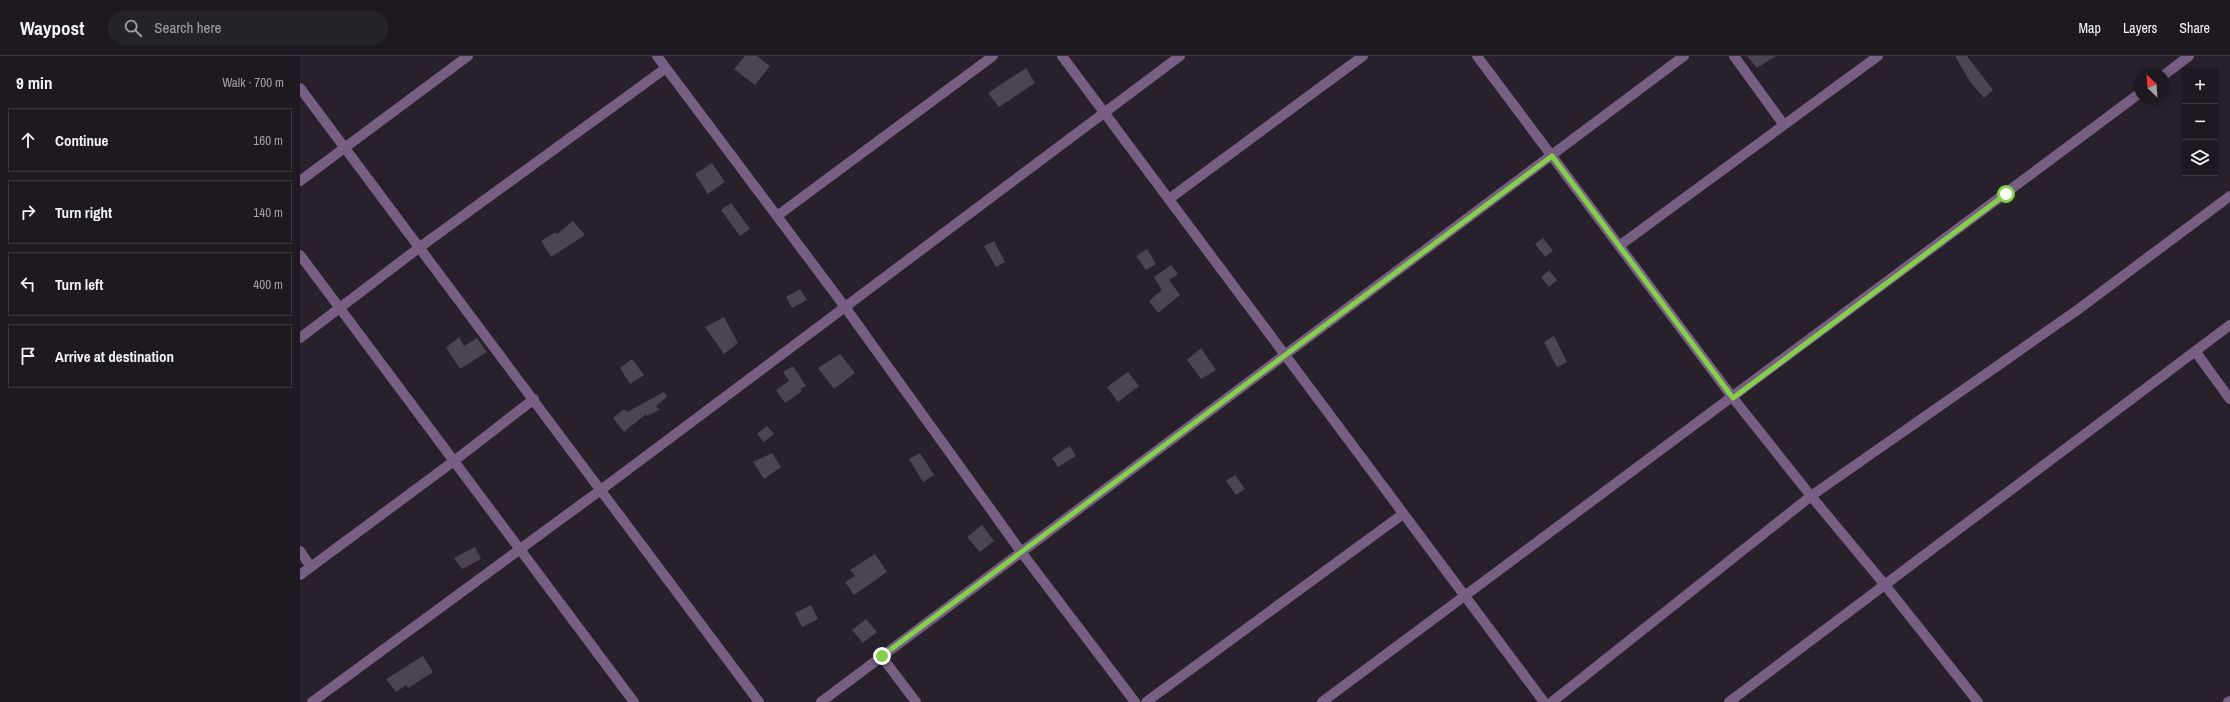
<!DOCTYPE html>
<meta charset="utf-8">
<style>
:root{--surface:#1e1921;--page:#26222a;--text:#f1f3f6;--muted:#a1a0a5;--line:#3c383f}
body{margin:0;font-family:"Archivo Narrow",sans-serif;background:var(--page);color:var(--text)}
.controls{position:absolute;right:12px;top:12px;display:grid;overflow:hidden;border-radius:0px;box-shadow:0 2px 10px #0003}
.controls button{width:36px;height:36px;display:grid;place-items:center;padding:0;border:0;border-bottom:1px solid var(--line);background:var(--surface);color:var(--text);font:20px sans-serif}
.compass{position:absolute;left:1834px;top:12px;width:36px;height:36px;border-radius:50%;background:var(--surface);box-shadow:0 2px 10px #0003;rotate:335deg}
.stop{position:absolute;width:12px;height:12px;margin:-9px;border:3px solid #86cf4c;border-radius:50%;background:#fff}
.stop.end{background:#86cf4c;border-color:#fff;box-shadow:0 1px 4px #0008}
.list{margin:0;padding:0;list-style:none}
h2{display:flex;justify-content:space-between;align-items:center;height:52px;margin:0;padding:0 16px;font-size:17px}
h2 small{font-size:13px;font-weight:400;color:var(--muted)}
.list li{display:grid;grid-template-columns:26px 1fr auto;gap:12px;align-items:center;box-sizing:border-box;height:64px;margin:0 8px 8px;padding:0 8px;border:1px solid var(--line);border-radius:0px}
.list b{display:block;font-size:15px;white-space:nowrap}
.list em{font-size:13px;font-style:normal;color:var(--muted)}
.icon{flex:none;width:22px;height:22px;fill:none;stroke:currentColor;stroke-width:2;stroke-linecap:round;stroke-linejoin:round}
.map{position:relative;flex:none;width:1930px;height:646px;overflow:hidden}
header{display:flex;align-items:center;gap:24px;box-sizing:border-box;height:56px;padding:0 20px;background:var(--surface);border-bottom:1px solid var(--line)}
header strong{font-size:19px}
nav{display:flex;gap:22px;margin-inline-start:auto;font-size:14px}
.search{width:280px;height:36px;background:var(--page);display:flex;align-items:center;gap:10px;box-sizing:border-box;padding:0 14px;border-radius:22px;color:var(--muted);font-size:15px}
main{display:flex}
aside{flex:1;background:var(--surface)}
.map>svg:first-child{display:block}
.building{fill:#4c4450}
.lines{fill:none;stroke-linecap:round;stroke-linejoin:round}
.minor{stroke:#775f84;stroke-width:10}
.route{stroke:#86cf4c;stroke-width:5}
</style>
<header>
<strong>Waypost</strong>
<div class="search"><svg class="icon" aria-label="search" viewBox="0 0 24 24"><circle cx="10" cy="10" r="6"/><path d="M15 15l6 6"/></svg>Search here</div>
<nav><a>Map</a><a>Layers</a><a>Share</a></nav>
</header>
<main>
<aside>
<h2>9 min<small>Walk · 700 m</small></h2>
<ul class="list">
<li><svg class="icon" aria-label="ahead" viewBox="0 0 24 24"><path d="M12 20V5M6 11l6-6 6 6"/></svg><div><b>Continue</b></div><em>160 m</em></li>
<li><svg class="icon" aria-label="right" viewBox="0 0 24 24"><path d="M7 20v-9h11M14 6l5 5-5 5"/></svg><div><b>Turn right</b></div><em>140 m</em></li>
<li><svg class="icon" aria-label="left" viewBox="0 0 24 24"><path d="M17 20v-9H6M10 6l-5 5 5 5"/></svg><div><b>Turn left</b></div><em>400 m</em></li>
<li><svg class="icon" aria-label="arrive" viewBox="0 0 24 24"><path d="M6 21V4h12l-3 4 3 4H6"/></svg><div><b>Arrive at destination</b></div></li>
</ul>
</aside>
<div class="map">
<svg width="1930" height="646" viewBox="0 0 1930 646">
<rect width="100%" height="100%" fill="#28212c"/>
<path class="building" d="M 445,0 L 457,0 L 470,10 L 455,29 L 434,13 Z
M 1447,0 L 1476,0 L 1457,12 Z
M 1655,0 L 1667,0 L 1693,34 L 1684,42 L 1671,27 Z
M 726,12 L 735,27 L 699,51 L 688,37 Z
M 412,107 L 425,126 L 408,138 L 395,118 Z
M 431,147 L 450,173 L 440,180 L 421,154 Z
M 273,165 L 285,179 L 251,201 L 241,185 L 256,176 L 257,178 Z
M 1243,182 L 1253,195 L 1245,201 L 1235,188 Z
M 694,185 L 705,206 L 696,211 L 684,190 Z
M 847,193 L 856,208 L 846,214 L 836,200 Z
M 871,209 L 878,218 L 869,224 L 880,239 L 858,257 L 849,245 L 862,234 L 854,221 Z
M 1249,214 L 1257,224 L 1249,231 L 1241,221 Z
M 500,233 L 507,244 L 492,252 L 486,241 Z
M 424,261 L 438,287 L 424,298 L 405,271 Z
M 1254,280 L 1267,306 L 1257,311 L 1244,286 Z
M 159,281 L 164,290 L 177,282 L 187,296 L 160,313 L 146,292 Z
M 901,292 L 916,314 L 901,323 L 887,304 Z
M 540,298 L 555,317 L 534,333 L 518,312 Z
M 332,303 L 344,319 L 330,328 L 320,312 Z
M 493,310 L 506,330 L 500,333 L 502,335 L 485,347 L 476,334 L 489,325 L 483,316 Z
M 828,316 L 839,330 L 818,346 L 807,331 Z
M 364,336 L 367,341 L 356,350 L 359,354 L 347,360 L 346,358 L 324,376 L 313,362 L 324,353 L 327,356 Z
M 467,370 L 474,378 L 464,386 L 457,378 Z
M 770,390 L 776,400 L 758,411 L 752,402 Z
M 472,397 L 481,411 L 464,423 L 453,406 Z
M 620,397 L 634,419 L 623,426 L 609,403 Z
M 935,419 L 945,433 L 936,439 L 926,425 Z
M 682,469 L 694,485 L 680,496 L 667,481 Z
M 175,491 L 181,503 L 162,513 L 154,502 Z
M 575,498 L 587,516 L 554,539 L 545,526 L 555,520 L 550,514 Z
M 511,549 L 518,563 L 502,571 L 495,557 Z
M 566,563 L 577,576 L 563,587 L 552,574 Z
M 123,600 L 133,616 L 108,632 L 106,629 L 96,636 L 86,623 Z"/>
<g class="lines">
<path class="minor" d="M 357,0 L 545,251 L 722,497 L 835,646
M 762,0 L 1244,646
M 1177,0 L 1433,342 L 1511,440 L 1585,529 L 1678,646
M 1434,0 L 1484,69
M 1864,19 L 1889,0
M 0,32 L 459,646
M 0,125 L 168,0
M 869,143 L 1063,0
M 477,160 L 693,0
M 1319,190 L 1578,0
M 0,199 L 334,646
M 0,282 L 120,191 L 366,12
M 1895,295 L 1930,343
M 0,495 L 11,511
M 0,519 L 154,405 L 234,343
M 582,601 L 616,646
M 12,646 L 302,433 L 880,0
M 521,646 L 1384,0
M 846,646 L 1103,458
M 1022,646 L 1840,37
M 1252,646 L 1511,440 L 1776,255 L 1930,140
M 1429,646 L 1930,269
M 1928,646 L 1930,645"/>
</g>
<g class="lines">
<path class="route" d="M 582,600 L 1252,100 L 1433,342 L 1706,138"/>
</g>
</svg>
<div class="controls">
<button>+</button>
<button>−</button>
<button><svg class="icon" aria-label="layers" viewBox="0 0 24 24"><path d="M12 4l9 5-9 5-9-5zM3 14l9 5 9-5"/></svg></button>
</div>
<svg class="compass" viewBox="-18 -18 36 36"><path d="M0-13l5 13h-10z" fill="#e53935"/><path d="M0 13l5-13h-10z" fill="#a1a0a5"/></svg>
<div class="stop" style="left:1706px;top:138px"></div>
<div class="stop end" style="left:582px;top:600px"></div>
</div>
</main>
